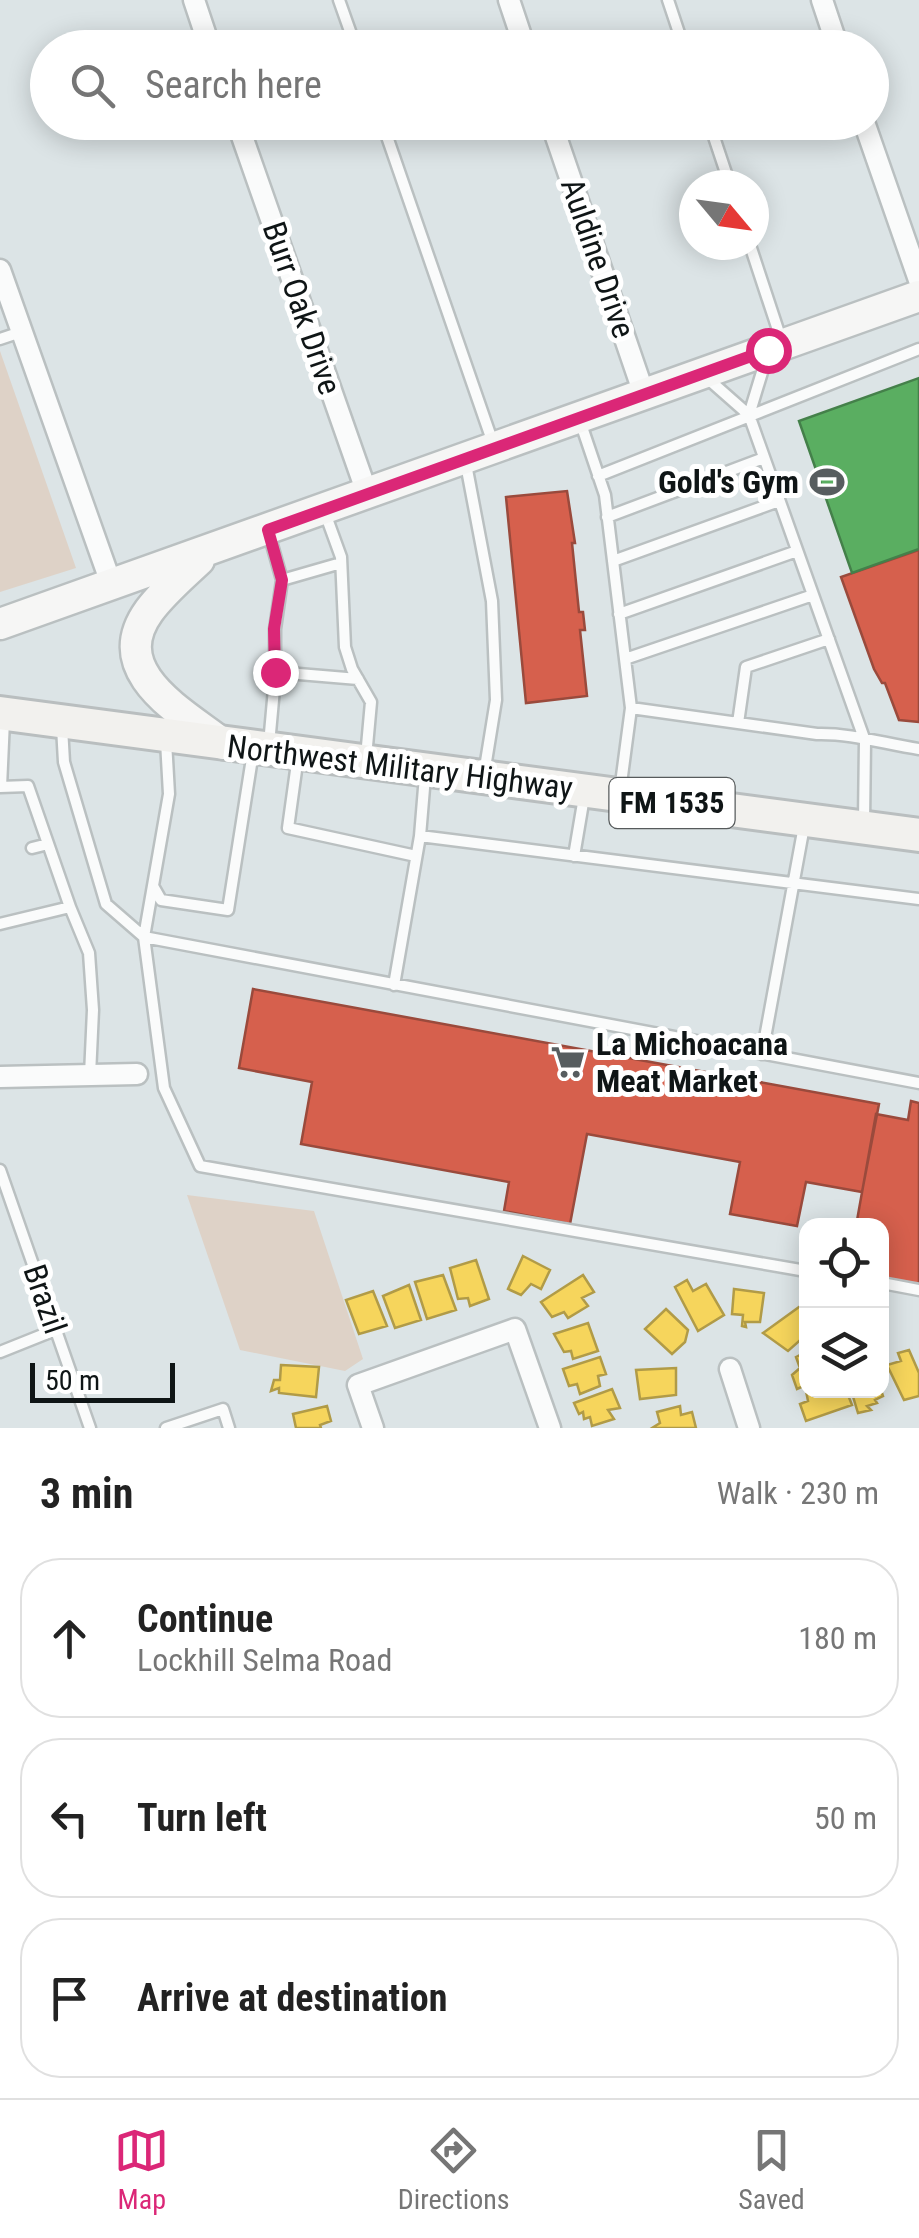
<!DOCTYPE html>
<meta charset="utf-8">
<style>
:root{--surface:#fff;--page:#f2f2f2;--text:#222;--muted:#767676;--line:#e0e0e0;--accent:#db2777}
body{margin:0;font-family:"Roboto Condensed",sans-serif;background:var(--page);color:var(--text)}
.controls{position:absolute;right:30px;bottom:30px;display:grid;overflow:hidden;border-radius:20px;box-shadow:0 5px 25px #0003}
.controls button{width:90px;height:90px;display:grid;place-items:center;padding:0;border:0;border-bottom:2px solid var(--line);background:var(--surface);color:var(--text);font:50px sans-serif}
.compass{position:absolute;left:679px;top:170px;width:90px;height:90px;border-radius:50%;background:var(--surface);box-shadow:0 5px 25px #0003;rotate:119deg}
.scale{position:absolute;left:30px;bottom:25px;width:145px;box-sizing:border-box;padding-left:10px;border:5px solid #0f1516;border-top:0;font-size:28px;line-height:35px;white-space:nowrap;color:#0f1516;-webkit-text-stroke:8px #fff;paint-order:stroke}
.stop{position:absolute;width:30px;height:30px;margin:-22px;border:8px solid #db2777;border-radius:50%;background:#fff}
.stop.end{background:#db2777;border-color:#fff;box-shadow:0 2px 10px #0008}
.list{margin:0;padding:0;list-style:none}
h2{display:flex;justify-content:space-between;align-items:center;height:130px;margin:0;padding:0 40px;font-size:42px}
h2 small{font-size:32px;font-weight:400;color:var(--muted)}
.list li{display:grid;grid-template-columns:65px 1fr auto;gap:30px;align-items:center;box-sizing:border-box;height:160px;margin:0 20px 20px;padding:0 20px;border:2px solid var(--line);border-radius:40px}
.list b{display:block;font-size:38px;white-space:nowrap}
.list p{margin:0;font-size:32px;white-space:nowrap;color:var(--muted)}
.list em{font-size:32px;font-style:normal;color:var(--muted)}
.icon{flex:none;width:55px;height:55px;fill:none;stroke:currentColor;stroke-width:2;stroke-linecap:round;stroke-linejoin:round}
.map{position:relative;flex:none;width:919px;height:1428px;overflow:hidden}
.search{position:absolute;background:var(--surface);box-shadow:0 5px 25px #0003;left:30px;right:30px;top:30px;height:110px;display:flex;align-items:center;gap:25px;box-sizing:border-box;padding:0 35px;border-radius:55px;color:var(--muted);font-size:38px}
.sheet{height:670px;background:var(--surface)}
nav{display:flex;justify-content:space-around;align-items:center;box-sizing:border-box;height:140px;border-top:2px solid var(--line);background:var(--surface);font-size:28px;color:var(--muted)}
nav a{display:grid;justify-items:center;gap:5px}
nav .on{color:var(--accent)}
.map>svg:first-child{display:block}
.green{fill:#ded2c7}
.homes{fill:#f6d55c;stroke:#b19b47;stroke-width:2.5}
.shops{fill:#d6604d;stroke:#9a4a3c;stroke-width:2.5}
.public{fill:#5aae61;stroke:#44804a;stroke-width:2.5}
.lines{fill:none;stroke-linecap:round;stroke-linejoin:round}
.lane-casing{stroke:#bac0c1;stroke-width:15}
.street-casing{stroke:#bac0c1;stroke-width:25}
.secondary-casing{stroke:#bac0c1;stroke-width:35}
.primary-casing{stroke:#b9bebf;stroke-width:38}
.lane{stroke:#fafbfb;stroke-width:10}
.street{stroke:#fafbfb;stroke-width:20}
.secondary{stroke:#f6f6f5;stroke-width:30}
.primary{stroke:#f2f1ee;stroke-width:32}
.route{stroke:#db2777;stroke-width:12}
.labels{text-anchor:middle;stroke-width:10;stroke-linejoin:round;paint-order:stroke}
.shield{fill:#fff;stroke:#575b5c;stroke-width:2.5}
.shield-label{font-size:30px;font-weight:bold;fill:#0f1516}
.street-label{font-size:32px;fill:#0f1516;stroke:#fff}
.poi-label{font-size:32px;font-weight:bold;fill:#0f1516;stroke:#fff;text-anchor:end}
</style>
<div class="map">
<svg width="919" height="1428" viewBox="0 0 919 1428">
<rect width="100%" height="100%" fill="#dce4e6"/>
<path class="green" d="M 0,351 L 76,568 L 0,592 Z
M 187,1195 L 314,1211 L 363,1359 L 345,1371 L 240,1350 Z"/>
<path class="homes" d="M 523,1256 L 550,1270 L 541,1289 L 531,1284 L 521,1295 L 508,1289 Z
M 476,1260 L 489,1299 L 470,1306 L 468,1298 L 458,1299 L 450,1268 Z
M 443,1275 L 456,1310 L 427,1319 L 415,1282 Z
M 583,1275 L 594,1292 L 582,1298 L 588,1306 L 568,1318 L 564,1312 L 552,1317 L 541,1302 Z
M 687,1280 L 693,1291 L 706,1284 L 724,1315 L 698,1331 L 675,1287 Z
M 409,1285 L 421,1320 L 395,1328 L 383,1296 Z
M 734,1289 L 764,1293 L 760,1322 L 745,1322 L 746,1327 L 742,1326 L 743,1315 L 732,1314 Z
M 373,1291 L 387,1326 L 359,1334 L 346,1300 Z
M 806,1302 L 806,1335 L 788,1351 L 763,1333 Z
M 666,1309 L 688,1330 L 685,1342 L 672,1354 L 645,1329 Z
M 588,1323 L 598,1351 L 573,1359 L 571,1351 L 564,1352 L 554,1334 Z
M 909,1350 L 919,1373 L 919,1396 L 904,1400 L 887,1365 L 901,1361 L 898,1353 Z
M 806,1352 L 806,1385 L 797,1389 L 792,1375 L 800,1368 L 796,1357 Z
M 600,1357 L 606,1374 L 598,1376 L 600,1386 L 580,1394 L 577,1384 L 569,1386 L 563,1369 Z
M 281,1365 L 319,1367 L 316,1397 L 279,1393 L 279,1388 L 271,1391 L 274,1380 L 280,1380 Z
M 676,1368 L 676,1395 L 640,1399 L 636,1370 Z
M 612,1389 L 620,1408 L 608,1410 L 614,1419 L 592,1426 L 590,1417 L 584,1419 L 583,1412 L 579,1414 L 574,1403 Z
M 846,1390 L 852,1405 L 806,1421 L 800,1404 L 808,1401 L 806,1391 Z
M 851,1390 L 881,1390 L 883,1396 L 875,1400 L 877,1403 L 867,1406 L 871,1410 L 858,1413 Z
M 327,1406 L 331,1421 L 320,1425 L 321,1428 L 296,1428 L 293,1414 Z
M 680,1406 L 681,1415 L 692,1412 L 696,1428 L 652,1428 L 660,1423 L 657,1412 Z"/>
<path class="shops" d="M 567,491 L 575,543 L 572,543 L 579,612 L 583,612 L 585,630 L 580,630 L 587,696 L 526,703 L 506,497 Z
M 919,550 L 919,722 L 899,720 L 885,683 L 882,683 L 874,669 L 841,577 Z
M 253,989 L 879,1104 L 862,1192 L 806,1182 L 797,1226 L 730,1214 L 740,1162 L 587,1134 L 570,1224 L 504,1211 L 509,1182 L 301,1144 L 312,1082 L 239,1068 Z
M 911,1101 L 919,1103 L 919,1286 L 882,1279 L 882,1226 L 856,1226 L 876,1114 L 908,1120 Z"/>
<path class="public" d="M 919,378 L 919,549 L 852,573 L 799,421 Z"/>
<g class="lines">
<g class="lane-casing">
<path id="lane" d="M 339,0 L 356,48
M 668,0 L 684,48
M 382,122 L 494,446
M 709,122 L 730,185
M 750,245 L 781,339
M 0,339 L 21,332
M 707,378 L 749,415 L 865,741 L 864,822
M 749,415 L 766,359
M 580,421 L 605,495 L 631,708 L 817,734 C 851,733 885,744 919,749
M 465,459 L 492,601 L 496,700 L 484,774
M 598,476 L 919,349
M 325,513 L 341,557 L 345,647 L 352,669 L 371,702 L 366,757
M 607,517 L 764,458
M 613,561 L 779,501
M 282,580 L 341,563
M 619,614 L 797,551
M 625,659 L 813,595
M 275,672 L 358,679
M 738,723 L 746,667 L 829,639
M 62,727 L 64,762 L 106,904 L 144,937
M 269,744 L 275,678 L 275,629 L 282,580 L 269,534
M 298,756 L 288,828 L 416,856
M 0,787 L 28,786 L 70,907 L 0,924
M 1,787 L 4,720
M 620,791 L 631,708
M 420,836 L 919,899
M 32,848 L 48,844
M 574,856 L 584,797
M 153,886 L 161,900 L 228,910 L 253,752
M 70,907 L 89,953 L 93,1010 L 90,1075
M 144,937 L 169,794 L 166,741
M 394,985 L 420,836 L 425,776
M 762,1054 L 804,826
M 0,1170 L 90,1428
M 806,1271 L 200,1166 L 164,1088 L 144,937 L 919,1083
M 882,1283 L 919,1290
M 0,1352 L 55,1330
M 166,1428 L 223,1409 L 229,1428"/>
</g>
<g class="street-casing">
<path id="street" d="M 194,0 L 210,48
M 509,0 L 525,48
M 822,0 L 838,48
M 237,122 L 367,493
M 551,122 L 644,394
M 864,122 L 919,280
M 0,270 L 112,586
M 0,1077 L 137,1074
M 730,1369 L 749,1428
M 373,1428 L 358,1385 L 515,1329 L 550,1428"/>
</g>
<g class="secondary-casing">
<path id="secondary" d="M 199,560 C 182,576 163,592 149,611 C 105,672 182,712 223,744
M 0,624 L 919,296"/>
</g>
<g class="primary-casing">
<path id="primary" d="M 0,713 L 919,835"/>
</g>
<use href="#lane" class="lane"/>
<use href="#street" class="street"/>
<use href="#secondary" class="secondary"/>
<use href="#primary" class="primary"/>
</g>
<g class="lines">
<path class="route" d="M 275,672 L 274,629 L 282,580 L 268,530 L 768,350"/>
</g>
<defs>
<g id="stadium-bare" transform="scale(2.7)"><path d="M0-5a6.5 5 0 1 0 0 10a6.5 5 0 1 0 0-10ZM-3.5-1.8h7v3.6h-7Z" fill="#575d5f" stroke="#fff" stroke-width="2.5" paint-order="stroke"/></g>
<g id="supermarket-bare" transform="scale(2.7)"><path d="M-6-5.5h2.5l.6 2H6L4.5 2H-2.5L-4.4-4H-6ZM-1.5 3.2a1.3 1.3 0 1 0 .1 0ZM3 3.2a1.3 1.3 0 1 0 .1 0Z" fill="#575d5f" stroke="#fff" stroke-width="2.5" paint-order="stroke"/></g>
</defs>
<g fill-rule="evenodd">
<use href="#stadium-bare" x="827" y="482"/>
<use href="#supermarket-bare" x="568" y="1062"/>
</g>
<g class="labels">
<rect class="shield" x="609.5" y="778" width="125" height="50" rx="8"/>
<g class="shield-label">
<text x="672" y="813">FM 1535</text>
</g>
<g class="street-label">
<text transform="translate(598 258) rotate(71)" y="11">Auldine Drive</text>
<text transform="translate(302 308) rotate(71)" y="11">Burr Oak Drive</text>
<text transform="translate(400 767) rotate(7)" y="11">Northwest Military Highway</text>
<text transform="translate(45 1299) rotate(71)" y="11">Brazil</text>
</g>
<g class="poi-label">
<text x="799" y="493">Gold's Gym</text>
<text x="596" y="1055" text-anchor="start">La Michoacana<tspan x="596" dy="37">Meat Market</tspan></text>
</g>
</g>
</svg>
<div class="controls">
<button><svg class="icon" aria-label="locate" viewBox="0 0 24 24"><circle cx="12" cy="12" r="6"/><path d="M12 2v4M12 18v4M2 12h4M18 12h4"/></svg></button>
<button><svg class="icon" aria-label="layers" viewBox="0 0 24 24"><path d="M12 4l9 5-9 5-9-5zM3 14l9 5 9-5"/></svg></button>
</div>
<svg class="compass" viewBox="-18 -18 36 36"><path d="M0-13l5 13h-10z" fill="#e53935"/><path d="M0 13l5-13h-10z" fill="#767676"/></svg>
<div class="scale">50 m</div>
<div class="stop" style="left:768px;top:350px"></div>
<div class="stop end" style="left:275px;top:672px"></div>
<div class="search"><svg class="icon" aria-label="search" viewBox="0 0 24 24"><circle cx="10" cy="10" r="6"/><path d="M15 15l6 6"/></svg>Search here</div>
</div>
<section class="sheet">
<h2>3 min<small>Walk · 230 m</small></h2>
<ul class="list">
<li><svg class="icon" aria-label="ahead" viewBox="0 0 24 24"><path d="M12 20V5M6 11l6-6 6 6"/></svg><div><b>Continue</b><p>Lockhill Selma Road</p></div><em>180 m</em></li>
<li><svg class="icon" aria-label="left" viewBox="0 0 24 24"><path d="M17 20v-9H6M10 6l-5 5 5 5"/></svg><div><b>Turn left</b></div><em>50 m</em></li>
<li><svg class="icon" aria-label="arrive" viewBox="0 0 24 24"><path d="M6 21V4h12l-3 4 3 4H6"/></svg><div><b>Arrive at destination</b></div></li>
</ul>
</section>
<nav>
<a class="on"><svg class="icon" aria-label="map" viewBox="0 0 24 24"><path d="M3 6l6-2 6 2 6-2v14l-6 2-6-2-6 2zM9 4v14M15 6v14"/></svg>Map</a>
<a><svg class="icon" aria-label="directions" viewBox="0 0 24 24"><path d="M12 3l9 9-9 9-9-9zM9 14v-3h6M13 9l2 2-2 2"/></svg>Directions</a>
<a><svg class="icon" aria-label="saved" viewBox="0 0 24 24"><path d="M7 4h10v16l-5-4-5 4z"/></svg>Saved</a>
</nav>
